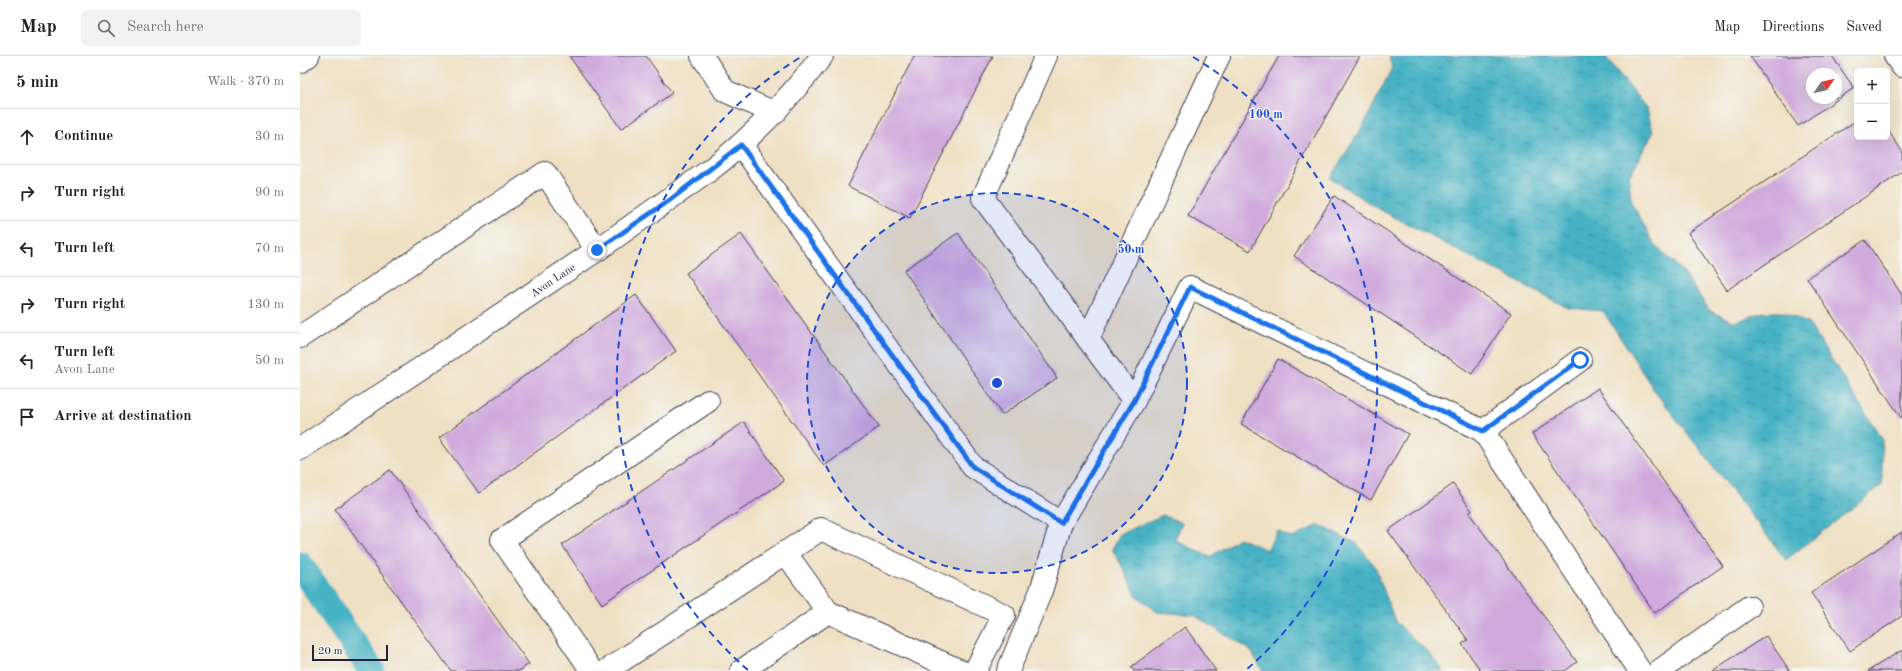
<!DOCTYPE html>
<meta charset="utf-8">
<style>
:root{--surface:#fff;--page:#f2f2f2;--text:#222;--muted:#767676;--line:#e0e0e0}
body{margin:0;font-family:"Old Standard TT",serif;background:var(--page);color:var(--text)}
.controls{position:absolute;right:12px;top:12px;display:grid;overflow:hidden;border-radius:6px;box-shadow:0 4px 16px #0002}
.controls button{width:36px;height:36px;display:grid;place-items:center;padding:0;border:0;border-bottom:1px solid var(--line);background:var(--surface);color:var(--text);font:20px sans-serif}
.compass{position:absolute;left:1506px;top:12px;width:36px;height:36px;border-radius:50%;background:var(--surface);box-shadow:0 4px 16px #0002;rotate:56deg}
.scale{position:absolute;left:12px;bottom:10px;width:76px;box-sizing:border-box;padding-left:4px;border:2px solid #22223b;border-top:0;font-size:11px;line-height:14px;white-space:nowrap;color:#22223b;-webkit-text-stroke:3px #f6f6f2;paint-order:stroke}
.stop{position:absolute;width:12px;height:12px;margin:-9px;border:3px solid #1a73e8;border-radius:50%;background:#fff}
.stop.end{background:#1a73e8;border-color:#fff;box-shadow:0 1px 4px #0008}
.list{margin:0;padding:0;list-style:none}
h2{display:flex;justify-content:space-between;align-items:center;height:52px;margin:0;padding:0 16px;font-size:17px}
h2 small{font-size:13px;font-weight:400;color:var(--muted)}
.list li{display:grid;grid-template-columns:26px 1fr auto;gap:12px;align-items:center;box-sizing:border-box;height:56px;padding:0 16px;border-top:1px solid var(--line)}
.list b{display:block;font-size:15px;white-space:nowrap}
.list p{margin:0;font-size:13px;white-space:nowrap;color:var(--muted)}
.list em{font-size:13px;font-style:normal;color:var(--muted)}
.icon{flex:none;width:22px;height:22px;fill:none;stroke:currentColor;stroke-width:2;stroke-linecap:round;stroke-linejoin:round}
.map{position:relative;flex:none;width:1602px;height:615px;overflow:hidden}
header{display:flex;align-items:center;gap:24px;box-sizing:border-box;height:56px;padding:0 20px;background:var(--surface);border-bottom:1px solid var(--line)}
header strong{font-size:19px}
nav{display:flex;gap:22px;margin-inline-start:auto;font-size:14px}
.search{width:280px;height:36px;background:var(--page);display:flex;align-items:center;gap:10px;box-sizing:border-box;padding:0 14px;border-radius:6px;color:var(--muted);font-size:15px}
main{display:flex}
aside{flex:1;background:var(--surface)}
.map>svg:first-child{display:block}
.water{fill:url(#water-ripples);stroke:#346a80}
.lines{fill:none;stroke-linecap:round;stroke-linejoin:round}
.canal{stroke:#47b2c4;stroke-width:27}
.building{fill:#d0aadd;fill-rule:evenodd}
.minor-casing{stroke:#413e4f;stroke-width:24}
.minor{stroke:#fff;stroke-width:22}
.route{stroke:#1a73e8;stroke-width:5}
.ring{fill:none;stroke:#1d4ed8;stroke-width:2;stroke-dasharray:7 5}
.labels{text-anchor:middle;stroke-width:3;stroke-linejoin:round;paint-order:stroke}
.street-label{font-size:11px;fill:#22223b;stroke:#f6f6f2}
.centre{fill:#1d4ed8;stroke:#f6f6f2;stroke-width:2}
.ring-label{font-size:12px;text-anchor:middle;font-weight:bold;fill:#1d4ed8;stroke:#f6f6f2;stroke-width:3;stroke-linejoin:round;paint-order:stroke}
</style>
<header>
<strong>Map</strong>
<div class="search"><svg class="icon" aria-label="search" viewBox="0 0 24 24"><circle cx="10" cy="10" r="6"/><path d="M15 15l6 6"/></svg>Search here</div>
<nav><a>Map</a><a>Directions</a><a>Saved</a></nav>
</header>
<main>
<aside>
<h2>5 min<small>Walk · 370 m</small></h2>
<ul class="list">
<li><svg class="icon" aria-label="ahead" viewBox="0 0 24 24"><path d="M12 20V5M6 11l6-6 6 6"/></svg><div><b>Continue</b></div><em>30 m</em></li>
<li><svg class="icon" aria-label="right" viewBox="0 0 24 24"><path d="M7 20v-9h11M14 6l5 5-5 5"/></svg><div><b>Turn right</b></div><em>90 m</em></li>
<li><svg class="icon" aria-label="left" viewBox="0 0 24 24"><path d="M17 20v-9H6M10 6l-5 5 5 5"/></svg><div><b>Turn left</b></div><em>70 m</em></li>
<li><svg class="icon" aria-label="right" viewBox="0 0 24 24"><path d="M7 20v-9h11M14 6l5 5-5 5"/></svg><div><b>Turn right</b></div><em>130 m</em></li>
<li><svg class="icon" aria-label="left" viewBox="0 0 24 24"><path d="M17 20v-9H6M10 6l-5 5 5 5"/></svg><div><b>Turn left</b><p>Avon Lane</p></div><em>50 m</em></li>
<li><svg class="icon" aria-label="arrive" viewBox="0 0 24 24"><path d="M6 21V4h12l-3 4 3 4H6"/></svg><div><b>Arrive at destination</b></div></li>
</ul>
</aside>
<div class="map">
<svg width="1602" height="615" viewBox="0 0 1602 615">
<defs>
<pattern id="water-ripples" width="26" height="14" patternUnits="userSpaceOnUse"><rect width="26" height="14" fill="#47b2c4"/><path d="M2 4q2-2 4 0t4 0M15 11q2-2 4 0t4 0" fill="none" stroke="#3b90a0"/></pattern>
</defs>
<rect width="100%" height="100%" fill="#f6f6f2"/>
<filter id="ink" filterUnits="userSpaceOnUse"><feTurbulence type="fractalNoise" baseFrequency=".025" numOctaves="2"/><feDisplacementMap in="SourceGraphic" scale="8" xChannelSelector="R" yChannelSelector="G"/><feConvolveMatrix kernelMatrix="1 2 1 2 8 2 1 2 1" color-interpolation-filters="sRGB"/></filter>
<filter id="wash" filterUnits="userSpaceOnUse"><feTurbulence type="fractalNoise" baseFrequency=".012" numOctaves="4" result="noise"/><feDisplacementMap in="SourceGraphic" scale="16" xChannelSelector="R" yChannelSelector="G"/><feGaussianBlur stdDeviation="0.9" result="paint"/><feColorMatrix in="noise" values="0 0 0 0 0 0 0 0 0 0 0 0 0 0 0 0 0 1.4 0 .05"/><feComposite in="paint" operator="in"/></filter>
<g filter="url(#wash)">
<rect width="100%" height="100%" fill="#efe0c3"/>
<path class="water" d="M 1089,0 L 1305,0 L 1347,53 L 1353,76 L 1329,121 L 1331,146 L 1355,189 L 1382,215 L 1410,255 L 1435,266 L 1463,256 L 1483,256 L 1509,268 L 1582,383 L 1582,429 L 1486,504 L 1356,337 L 1303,255 L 1268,252 L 1075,151 L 1030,122 L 1064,68 L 1092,12 Z
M 863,459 L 882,467 L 875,484 L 910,501 L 939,482 L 967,494 L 977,475 L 992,482 L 1019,469 L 1056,487 L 1075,510 L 1095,565 L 1132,600 L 1143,615 L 963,615 L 951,595 L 894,559 L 857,556 L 836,539 L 822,510 L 812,493 L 820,478 Z"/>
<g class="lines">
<path class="canal" d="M 0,509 L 72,615"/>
</g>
<g id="blocks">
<path class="building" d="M 269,0 L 346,0 L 372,37 L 321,73 Z
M 614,0 L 693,0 L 610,162 L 548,130 Z
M 979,0 L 1060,0 L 950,195 L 888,160 Z
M 1450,0 L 1532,0 L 1554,32 L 1498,70 ZM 1512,18 L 1536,18 L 1536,42 L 1512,42 Z
M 1557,64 L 1557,81 L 1587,81 L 1587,73 L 1602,95 L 1602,116 L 1427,234 L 1388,177 Z
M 1034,140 L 1211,257 L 1172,318 L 994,200 Z
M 658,177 L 757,322 L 702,359 L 604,214 Z
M 441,178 L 579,371 L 524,410 L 386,217 Z
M 1565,184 L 1602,239 L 1602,363 L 1507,222 Z
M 336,239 L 376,295 L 179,437 L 139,382 Z
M 978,303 L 1108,378 L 1071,444 L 941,368 Z
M 1298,332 L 1423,510 L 1355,557 L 1232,378 Z
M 444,366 L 484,425 L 302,548 L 262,489 Z
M 90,414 L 229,608 L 219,615 L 151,615 L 35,453 Z
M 1153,428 L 1172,455 L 1169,457 L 1277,606 L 1265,615 L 1181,615 L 1162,588 L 1168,584 L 1088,475 Z
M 1602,476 L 1602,560 L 1550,595 L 1511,537 Z
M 885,571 L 916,615 L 834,615 L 831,611 Z
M 1466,580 L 1490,615 L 1412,615 Z
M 1602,594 L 1602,615 L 1568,615 Z"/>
</g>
</g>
<g filter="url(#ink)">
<use href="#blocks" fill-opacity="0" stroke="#413e4f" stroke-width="1"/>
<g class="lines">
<g class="minor-casing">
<g id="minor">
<path d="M 402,0 L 425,35 L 475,57"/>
<path d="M 746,0 L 683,142 L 834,345"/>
<path d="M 1595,0 L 1602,10"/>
<path d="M 0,6 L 8,0"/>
<path d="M 441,89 L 673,411 L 761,467 L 834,345 L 890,231 L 1183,375 L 1280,304"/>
<path d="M 0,281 L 245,117 L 297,194"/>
<path d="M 788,283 L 919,0"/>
<path d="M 1183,375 L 1340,615"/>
<path id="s1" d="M 0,393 L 303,190 L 410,114 C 453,81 489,43 522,0"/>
<path d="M 485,496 L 528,556"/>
<path d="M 292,615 L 202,484 L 408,345"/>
<path d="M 306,615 L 521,473 L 704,559 L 675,615"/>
<path d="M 441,615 L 528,556 L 661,615"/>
<path d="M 708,615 L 741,535 L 761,467"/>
<path d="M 1359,615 L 1449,551"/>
</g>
</g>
<use href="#minor" class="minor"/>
</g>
</g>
<g class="lines" filter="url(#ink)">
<path class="route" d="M 297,194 L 370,144 L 441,89 L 673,411 L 761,467 L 834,345 L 890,231 L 1183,375 L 1280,304"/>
</g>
<circle cx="697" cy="327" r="190" fill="#1d4ed8" fill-opacity=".12"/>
<g class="ring">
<circle cx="697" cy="327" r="190"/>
<path d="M448 614A380 380 0 0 1 501 1M893 1A380 380 0 0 1 946 614"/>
</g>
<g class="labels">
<g class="street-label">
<text dy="4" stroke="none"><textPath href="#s1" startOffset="304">Avon Lane</textPath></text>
</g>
</g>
<circle cx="697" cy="327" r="6" class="centre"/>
<g class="ring-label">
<text x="966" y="62">100 m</text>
<text x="831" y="197">50 m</text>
</g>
</svg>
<div class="controls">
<button>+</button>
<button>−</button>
</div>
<svg class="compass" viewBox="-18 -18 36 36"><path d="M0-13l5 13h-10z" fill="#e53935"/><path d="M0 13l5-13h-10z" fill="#767676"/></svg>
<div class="scale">20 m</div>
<div class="stop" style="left:1280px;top:304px"></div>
<div class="stop end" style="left:297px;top:194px"></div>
</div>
</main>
